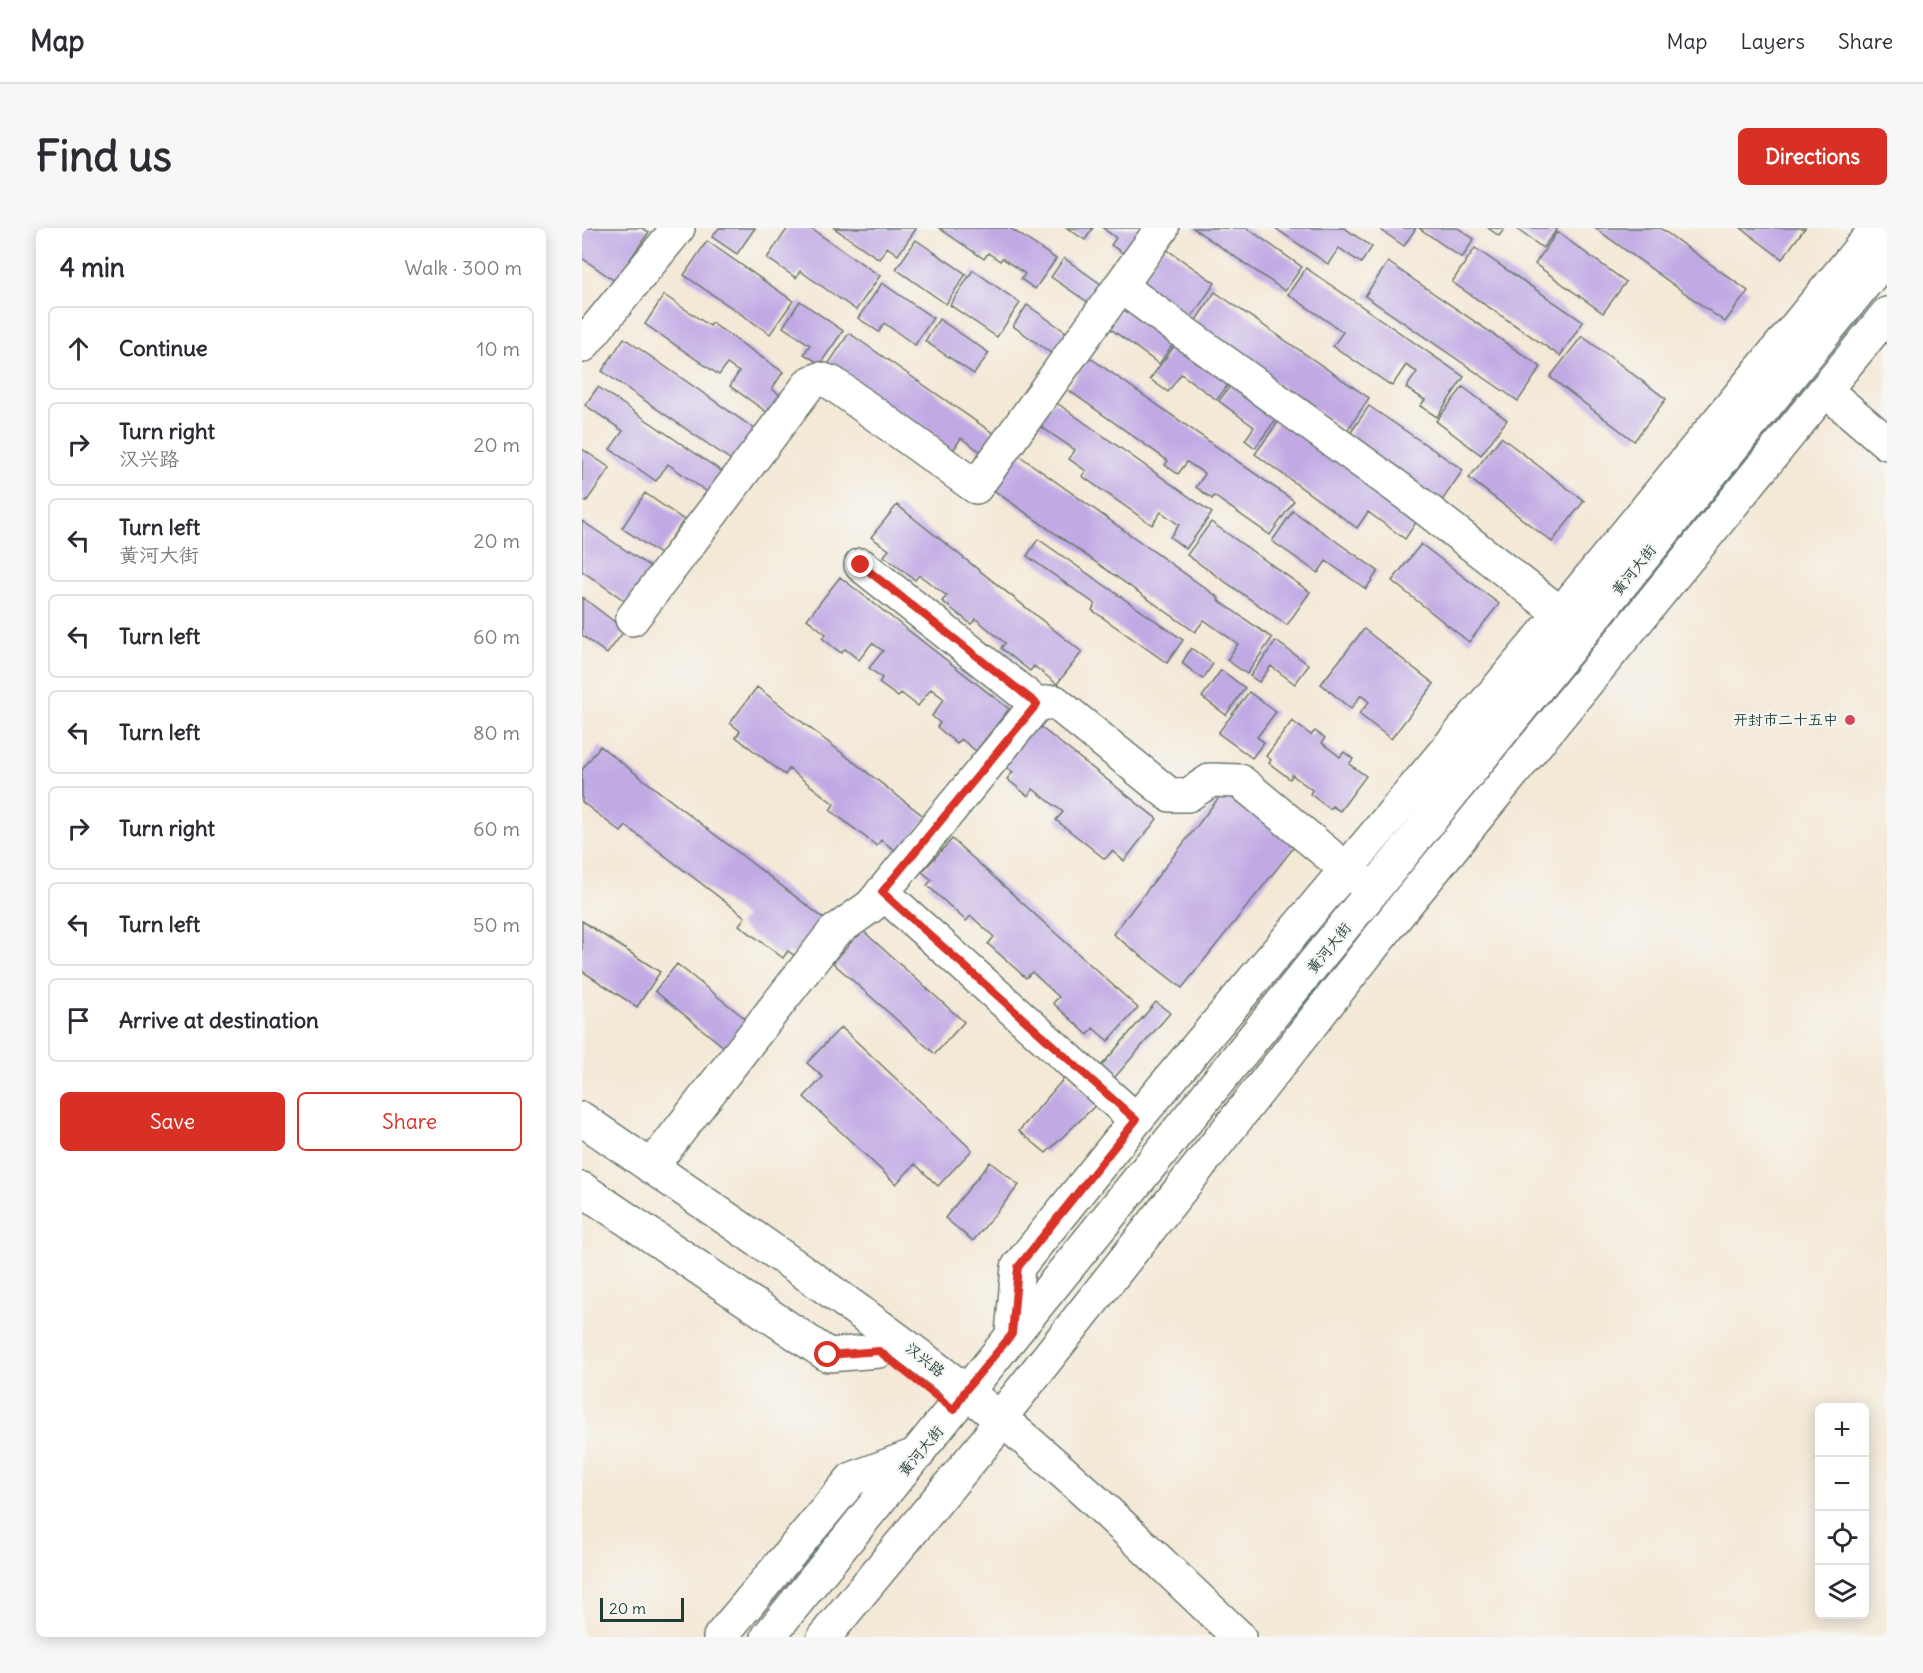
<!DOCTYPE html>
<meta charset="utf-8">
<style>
:root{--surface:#fff;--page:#f7f7f7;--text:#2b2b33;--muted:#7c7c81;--line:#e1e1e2;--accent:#d93025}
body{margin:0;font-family:Delius,"LXGW WenKai TC",sans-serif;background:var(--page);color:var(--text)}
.controls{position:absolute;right:18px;bottom:18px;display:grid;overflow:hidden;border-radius:9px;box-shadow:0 3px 15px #0003}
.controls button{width:54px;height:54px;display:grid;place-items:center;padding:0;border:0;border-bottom:2px solid var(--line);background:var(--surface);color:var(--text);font:30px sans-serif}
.scale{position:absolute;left:18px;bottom:15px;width:84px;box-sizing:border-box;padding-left:6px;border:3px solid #1f3d34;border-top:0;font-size:16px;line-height:21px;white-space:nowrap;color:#1f3d34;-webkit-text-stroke:4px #f6f6f2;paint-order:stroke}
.stop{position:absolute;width:18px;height:18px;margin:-14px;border:4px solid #d93025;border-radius:50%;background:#fff}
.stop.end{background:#d93025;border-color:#fff;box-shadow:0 2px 6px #0008}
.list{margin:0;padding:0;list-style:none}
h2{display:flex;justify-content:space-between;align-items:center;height:78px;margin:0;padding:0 24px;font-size:26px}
h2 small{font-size:20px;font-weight:400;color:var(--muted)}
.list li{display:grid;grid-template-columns:39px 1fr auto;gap:18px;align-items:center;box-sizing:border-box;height:84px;margin:0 12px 12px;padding:0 12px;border:2px solid var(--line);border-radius:9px}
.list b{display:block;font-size:22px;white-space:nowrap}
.list p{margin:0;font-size:20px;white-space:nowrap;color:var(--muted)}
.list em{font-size:20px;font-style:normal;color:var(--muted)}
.actions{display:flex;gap:12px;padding:18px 24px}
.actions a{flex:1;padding:14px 0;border:2px solid var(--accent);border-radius:9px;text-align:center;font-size:21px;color:var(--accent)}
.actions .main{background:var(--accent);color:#fff}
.icon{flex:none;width:33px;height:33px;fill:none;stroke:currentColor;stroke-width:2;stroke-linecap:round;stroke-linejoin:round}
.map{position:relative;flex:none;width:1305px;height:1409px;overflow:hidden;border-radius:9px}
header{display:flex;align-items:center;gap:36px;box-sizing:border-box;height:84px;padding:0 30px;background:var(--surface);border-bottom:2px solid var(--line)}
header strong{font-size:28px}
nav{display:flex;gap:33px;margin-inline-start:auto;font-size:21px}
.intro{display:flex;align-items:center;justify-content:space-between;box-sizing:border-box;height:144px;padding:0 36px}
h1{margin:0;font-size:42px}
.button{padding:15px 27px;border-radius:9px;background:var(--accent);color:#fff;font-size:21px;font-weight:700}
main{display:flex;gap:36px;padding:0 36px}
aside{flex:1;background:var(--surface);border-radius:9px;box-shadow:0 3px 15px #0003}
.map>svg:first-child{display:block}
.building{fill:#c1aae4}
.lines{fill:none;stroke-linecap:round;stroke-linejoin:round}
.minor-casing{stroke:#6a796d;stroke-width:36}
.major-casing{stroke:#6a796d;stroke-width:36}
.minor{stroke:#fff;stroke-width:33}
.major{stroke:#fff;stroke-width:33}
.route{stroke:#d93025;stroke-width:8}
.poi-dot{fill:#d1495b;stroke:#f6f6f2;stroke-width:2}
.labels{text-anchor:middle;stroke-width:4.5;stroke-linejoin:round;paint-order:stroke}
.street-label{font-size:15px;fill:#1f3d34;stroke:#f6f6f2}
.poi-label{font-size:15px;fill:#1f3d34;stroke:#f6f6f2;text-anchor:end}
</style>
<header>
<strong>Map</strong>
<nav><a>Map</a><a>Layers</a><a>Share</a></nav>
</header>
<div class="intro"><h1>Find us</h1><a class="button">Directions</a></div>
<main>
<aside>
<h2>4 min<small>Walk · 300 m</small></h2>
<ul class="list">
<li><svg class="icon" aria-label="ahead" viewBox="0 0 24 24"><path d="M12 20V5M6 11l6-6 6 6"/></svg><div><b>Continue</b></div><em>10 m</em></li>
<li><svg class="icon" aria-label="right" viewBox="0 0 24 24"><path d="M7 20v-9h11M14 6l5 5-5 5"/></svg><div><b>Turn right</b><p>汉兴路</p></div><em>20 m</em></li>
<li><svg class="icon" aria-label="left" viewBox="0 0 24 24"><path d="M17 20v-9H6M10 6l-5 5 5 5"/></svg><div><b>Turn left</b><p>黄河大街</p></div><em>20 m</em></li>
<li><svg class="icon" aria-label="left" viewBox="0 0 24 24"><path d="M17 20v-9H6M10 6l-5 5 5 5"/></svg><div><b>Turn left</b></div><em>60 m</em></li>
<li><svg class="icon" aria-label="left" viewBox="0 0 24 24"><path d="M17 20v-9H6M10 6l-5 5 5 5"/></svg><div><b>Turn left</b></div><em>80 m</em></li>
<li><svg class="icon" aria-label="right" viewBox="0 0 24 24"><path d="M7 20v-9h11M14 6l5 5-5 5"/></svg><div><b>Turn right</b></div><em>60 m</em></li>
<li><svg class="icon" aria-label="left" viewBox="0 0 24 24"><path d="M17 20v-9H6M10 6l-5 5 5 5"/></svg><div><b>Turn left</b></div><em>50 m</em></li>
<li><svg class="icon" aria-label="arrive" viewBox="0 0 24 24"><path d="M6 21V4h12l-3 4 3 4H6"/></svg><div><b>Arrive at destination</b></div></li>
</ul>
<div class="actions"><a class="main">Save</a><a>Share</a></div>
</aside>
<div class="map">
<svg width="1305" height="1409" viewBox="0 0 1305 1409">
<rect width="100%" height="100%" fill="#f6f6f2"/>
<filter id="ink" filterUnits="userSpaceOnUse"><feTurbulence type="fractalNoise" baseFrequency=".0167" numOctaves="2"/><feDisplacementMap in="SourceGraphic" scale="12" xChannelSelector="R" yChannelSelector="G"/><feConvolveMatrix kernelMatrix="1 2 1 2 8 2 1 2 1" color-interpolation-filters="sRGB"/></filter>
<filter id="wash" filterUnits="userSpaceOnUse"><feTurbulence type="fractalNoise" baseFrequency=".008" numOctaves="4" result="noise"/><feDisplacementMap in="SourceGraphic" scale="24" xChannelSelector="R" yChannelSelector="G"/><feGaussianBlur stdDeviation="1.35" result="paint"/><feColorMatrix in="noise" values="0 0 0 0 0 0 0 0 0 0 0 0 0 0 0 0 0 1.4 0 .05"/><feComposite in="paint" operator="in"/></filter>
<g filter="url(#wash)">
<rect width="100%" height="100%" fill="#f4e8d6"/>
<g id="blocks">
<path class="building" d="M 0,0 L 60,0 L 67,4 L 33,53 L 0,30 Z
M 137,0 L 173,0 L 155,26 L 130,9 Z
M 206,0 L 228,0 L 298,48 L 274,82 L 218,43 L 214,50 L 185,30 Z
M 252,0 L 332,0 L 334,1 L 316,27 L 305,19 L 297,31 Z
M 357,0 L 428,0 L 474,31 L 453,61 L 439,51 L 443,46 L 420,30 L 418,33 L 406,25 L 402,31 Z
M 485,0 L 511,0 L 503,12 Z
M 521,0 L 568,0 L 553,33 L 529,17 L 534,10 Z
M 611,0 L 665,0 L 720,39 L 703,63 Z
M 693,0 L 762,0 L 790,19 L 779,35 L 757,20 L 746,36 Z
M 796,0 L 834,0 L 822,18 Z
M 837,0 L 876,0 L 892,11 L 880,30 Z
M 906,0 L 923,0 L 917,8 Z
M 933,0 L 976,0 L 961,20 Z
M 1013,0 L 1078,0 L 1166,63 L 1143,94 Z
M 1159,0 L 1223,0 L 1200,31 Z
M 975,4 L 1044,54 L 1021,85 L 953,36 Z
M 334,12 L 384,46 L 364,76 L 314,41 Z
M 125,13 L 211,73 L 188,106 L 102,47 Z
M 581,19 L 633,55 L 609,90 L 557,55 Z
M 893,20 L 1001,94 L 978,128 L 870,54 Z
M 482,30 L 526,61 L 513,79 L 469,49 Z
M 806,34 L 959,139 L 936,173 L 783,68 Z
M 724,40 L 882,149 L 855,189 L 838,178 L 843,172 L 824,160 L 835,144 L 824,137 L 810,158 L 751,118 L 761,104 L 706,66 Z
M 391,42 L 438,75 L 415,109 L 368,77 Z
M 300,55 L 351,90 L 333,117 L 302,95 L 297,104 L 276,90 Z
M 633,64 L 787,170 L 765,203 L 610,98 Z
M 82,67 L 128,98 L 130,95 L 201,144 L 190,161 L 205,172 L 193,190 L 148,158 L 157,144 L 145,136 L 137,147 L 63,96 Z
M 218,73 L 261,103 L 238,136 L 222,126 L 228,117 L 201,99 Z
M 543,75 L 594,112 L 577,136 L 526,99 Z
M 445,77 L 491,109 L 476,130 L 431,98 Z
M 357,91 L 407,125 L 392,146 L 343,113 Z
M 267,105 L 415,208 L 402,226 L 379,210 L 370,224 L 243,141 Z
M 1000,108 L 1084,171 L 1052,213 L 968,149 Z
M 42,110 L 177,204 L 155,236 L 20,143 Z
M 596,113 L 650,151 L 635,172 L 599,146 L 586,164 L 568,151 Z
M 507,129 L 712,273 L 688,307 L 632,268 L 630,271 L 614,259 L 623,246 L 605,234 L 596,246 L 583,237 L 586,233 L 485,161 Z
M 651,154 L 697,187 L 673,220 L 663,212 L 672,199 L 637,173 Z
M 16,159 L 142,245 L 128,266 L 86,236 L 74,253 L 28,221 L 41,203 L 3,177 Z
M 881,159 L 925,192 L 899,227 L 854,193 Z
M 472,173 L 630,285 L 604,321 L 588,309 L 597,297 L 579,284 L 570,297 L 500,248 L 504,243 L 487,231 L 493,222 L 455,196 Z
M 787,178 L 881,242 L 859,274 L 765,210 Z
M 698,191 L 837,290 L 823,311 L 786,284 L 775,300 L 673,226 Z
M 919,209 L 1002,273 L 970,314 L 887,250 Z
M 0,221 L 28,240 L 4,274 L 0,271 Z
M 435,226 L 637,370 L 636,372 L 690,410 L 665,446 L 645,432 L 656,416 L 622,392 L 613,404 L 410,261 Z
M 63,265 L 102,292 L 78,326 L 40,300 Z
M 315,277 L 500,424 L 475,456 L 452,438 L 448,443 L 419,420 L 423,415 L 394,391 L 389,396 L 360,373 L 365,368 L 337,347 L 333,352 L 302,328 L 307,322 L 289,309 Z
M 711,283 L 796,343 L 784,361 L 744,333 L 736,345 L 690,313 Z
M 0,293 L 73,342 L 49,377 L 0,343 Z
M 629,294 L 728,364 L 705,397 L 605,327 Z
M 456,311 L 601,412 L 585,435 L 510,382 L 513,376 L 445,328 Z
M 839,316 L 917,376 L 887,414 L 810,353 Z
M 258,349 L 427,481 L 394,523 L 379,511 L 375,516 L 355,499 L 358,495 L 350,488 L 362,471 L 349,461 L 336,478 L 319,465 L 316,469 L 297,455 L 300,450 L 287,440 L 301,423 L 290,415 L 277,432 L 263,421 L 259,425 L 240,410 L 244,406 L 225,391 Z
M 0,369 L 43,402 L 25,426 L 0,407 Z
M 782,401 L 852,456 L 809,511 L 777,486 L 787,474 L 779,467 L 769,481 L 739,456 Z
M 694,413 L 727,437 L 713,456 L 689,438 L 677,454 L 668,448 Z
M 609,420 L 631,436 L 621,451 L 600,435 Z
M 639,442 L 663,460 L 644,487 L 620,469 Z
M 175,459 L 344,590 L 317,625 L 299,612 L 295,618 L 248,582 L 252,576 L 207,541 L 203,547 L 154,509 L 158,503 L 148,495 Z
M 667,464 L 694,484 L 675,509 L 682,514 L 670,530 L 636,505 Z
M 710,493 L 729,507 L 733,503 L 743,510 L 740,515 L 758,529 L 762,524 L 771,531 L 767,536 L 784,548 L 758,583 L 750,578 L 748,581 L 728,566 L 730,562 L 710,547 L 708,551 L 687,535 L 689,532 L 684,528 Z
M 452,494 L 575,591 L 542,633 L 530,623 L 523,631 L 474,592 L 481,584 L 451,561 L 446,568 L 425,551 L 431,544 L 419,535 Z
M 18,518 L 245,693 L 216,730 L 206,723 L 201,730 L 157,697 L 163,689 L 44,598 L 39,604 L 0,574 L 0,542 Z
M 642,563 L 713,618 L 600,760 L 531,706 Z
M 370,611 L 556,780 L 526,813 L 511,800 L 506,807 L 471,775 L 477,769 L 450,744 L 444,750 L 406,716 L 412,709 L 389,688 L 384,693 L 345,657 L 350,652 L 340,644 Z
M 0,693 L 78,744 L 55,779 L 0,743 Z
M 280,702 L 382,794 L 353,826 L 251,735 Z
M 95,736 L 165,792 L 143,820 L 73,763 Z
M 574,774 L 588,785 L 528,855 L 514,844 Z
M 259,799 L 390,922 L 356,958 L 333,936 L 314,956 L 222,869 L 241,849 L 225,835 Z
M 484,848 L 517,874 L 464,925 L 437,903 Z
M 408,934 L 437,957 L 391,1013 L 363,990 Z"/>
</g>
</g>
<g filter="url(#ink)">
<use href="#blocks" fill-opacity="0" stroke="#6a796d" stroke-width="1.5"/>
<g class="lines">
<g class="minor-casing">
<path id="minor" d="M 538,58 L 826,267 L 996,399
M 0,118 L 96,0
M 1243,162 L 1305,215
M 279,337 L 455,476
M 50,391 L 228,155 L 238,151 L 250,155 L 394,259 L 580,0
M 300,664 L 554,892
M 0,891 C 140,988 283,1082 416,1189 C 501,1257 578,1335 657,1409
M 69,939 L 252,704 L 289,678 L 455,476 L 473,474 L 588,567 L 606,567 L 629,552 L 658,553 L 781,655
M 0,961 L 246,1127 L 297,1123
M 430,1106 L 436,1039 L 554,892 L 979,385 L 1295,0
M 138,1409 L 270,1251 L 336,1226"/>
</g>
<g class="major-casing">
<path id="major" d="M 186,1409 L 1305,28
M 242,1409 L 406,1211 L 418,1190 L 824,676 L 1305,86"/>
</g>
<use href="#minor" class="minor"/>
<use href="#major" class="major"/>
</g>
</g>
<g class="lines" filter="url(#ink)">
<path class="route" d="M 246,1127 L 297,1123 L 372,1182 L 383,1163 L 430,1106 L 436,1039 L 554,892 L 300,664 L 455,476 L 279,337"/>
</g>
<circle class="poi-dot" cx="1268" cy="492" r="6"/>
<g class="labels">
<g class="street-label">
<text transform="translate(1052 342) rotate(-51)" y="5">黄河大街</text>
<text transform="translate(747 720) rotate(-51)" y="5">黄河大街</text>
<text transform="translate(343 1132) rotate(38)" y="5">汉兴路</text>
<text transform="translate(339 1223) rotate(-50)" y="5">黄河大街</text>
</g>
<g class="poi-label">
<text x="1256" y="497">开封市二十五中</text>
</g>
</g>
</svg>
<div class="controls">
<button>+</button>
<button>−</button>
<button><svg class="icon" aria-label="locate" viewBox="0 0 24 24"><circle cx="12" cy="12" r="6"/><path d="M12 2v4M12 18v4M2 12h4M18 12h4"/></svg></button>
<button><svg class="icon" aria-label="layers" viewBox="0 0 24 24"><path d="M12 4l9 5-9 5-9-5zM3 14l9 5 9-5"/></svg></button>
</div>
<div class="scale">20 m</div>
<div class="stop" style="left:246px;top:1127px"></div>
<div class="stop end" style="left:279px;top:337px"></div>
</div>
</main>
